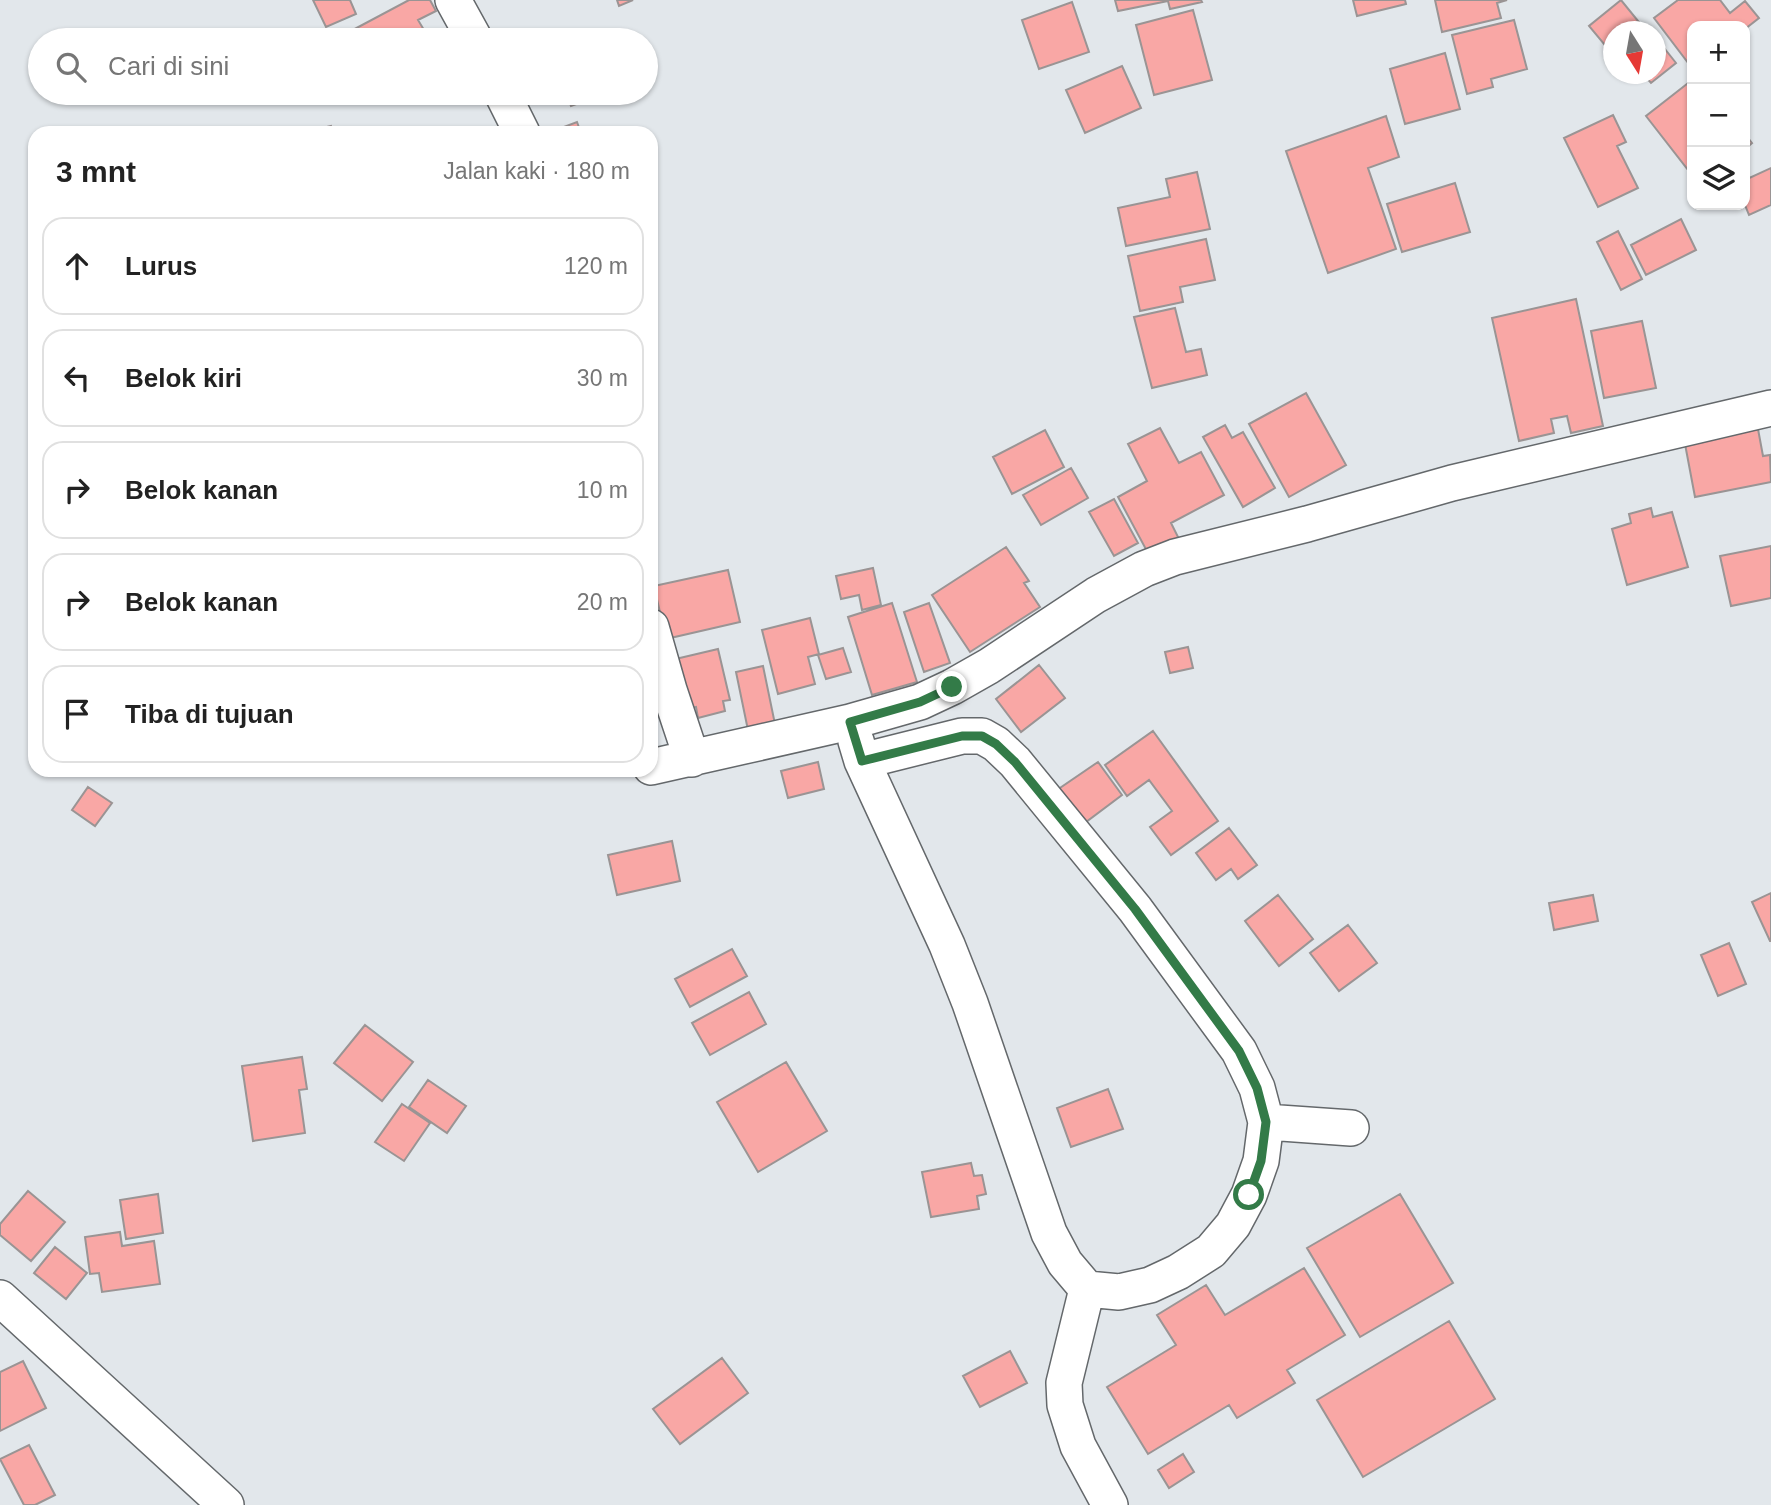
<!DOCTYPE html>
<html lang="id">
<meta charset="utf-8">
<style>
:root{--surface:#fff;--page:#f2f2f2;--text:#222;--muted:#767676;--line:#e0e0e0}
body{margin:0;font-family:Helvetica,sans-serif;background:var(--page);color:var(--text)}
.controls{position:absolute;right:21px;top:21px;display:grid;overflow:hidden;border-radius:14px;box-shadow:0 2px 5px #0004}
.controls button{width:63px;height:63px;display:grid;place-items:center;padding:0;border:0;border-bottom:2px solid var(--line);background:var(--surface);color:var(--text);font:35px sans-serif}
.compass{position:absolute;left:1603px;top:21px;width:63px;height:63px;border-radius:50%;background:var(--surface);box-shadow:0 2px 5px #0004;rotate:169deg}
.stop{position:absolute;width:21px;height:21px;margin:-16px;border:5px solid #337b48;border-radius:50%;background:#fff}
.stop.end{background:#337b48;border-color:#fff;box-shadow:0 2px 7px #0008}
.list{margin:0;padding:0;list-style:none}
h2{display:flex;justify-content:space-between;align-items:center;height:91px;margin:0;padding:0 28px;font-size:30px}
h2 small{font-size:23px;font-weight:400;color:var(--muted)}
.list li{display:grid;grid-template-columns:46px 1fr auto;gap:21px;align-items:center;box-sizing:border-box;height:98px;margin:0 14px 14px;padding:0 14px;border:2px solid var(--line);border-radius:21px}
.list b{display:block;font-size:26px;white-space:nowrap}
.list em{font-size:23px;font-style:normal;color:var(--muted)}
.icon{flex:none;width:38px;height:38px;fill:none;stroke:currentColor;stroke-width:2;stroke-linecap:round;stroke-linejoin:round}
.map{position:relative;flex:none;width:1771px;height:1505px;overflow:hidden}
.search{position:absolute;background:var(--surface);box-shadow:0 2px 5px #0004;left:28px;top:28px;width:630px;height:77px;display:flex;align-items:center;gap:18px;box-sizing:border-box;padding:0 24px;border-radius:38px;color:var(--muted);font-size:26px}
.panel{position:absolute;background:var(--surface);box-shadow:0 2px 5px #0004;left:28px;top:126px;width:630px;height:651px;border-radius:21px}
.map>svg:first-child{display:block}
.building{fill:#f9a7a5;stroke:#9a9494;stroke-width:2}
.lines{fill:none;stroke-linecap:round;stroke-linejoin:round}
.street-casing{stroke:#64686b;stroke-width:38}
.street{stroke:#fff;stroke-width:35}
.route{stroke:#337b48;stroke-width:9}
</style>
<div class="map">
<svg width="1771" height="1505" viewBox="0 0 1771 1505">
<rect width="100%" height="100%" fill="#e2e7eb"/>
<path class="building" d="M 313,0 L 350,0 L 356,14 L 326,27 Z
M 409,0 L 430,0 L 436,11 L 418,20 L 430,40 L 334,40 Z
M 617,0 L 633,0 L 619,6 Z
M 1115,0 L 1201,0 L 1202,2 L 1170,9 L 1168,1 L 1118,11 Z
M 1353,0 L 1405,0 L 1406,4 L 1357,16 Z
M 1435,0 L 1507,0 L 1497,3 L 1501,18 L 1442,32 Z
M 1621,0 L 1647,32 L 1614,32 L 1614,56 L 1589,26 Z
M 1678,0 L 1720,0 L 1730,13 L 1745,1 L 1759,18 L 1745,29 L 1745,26 L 1692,26 L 1692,68 L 1654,18 Z
M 1072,2 L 1089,52 L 1039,69 L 1022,20 Z
M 1193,10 L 1212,80 L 1154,95 L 1136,25 Z
M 1514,20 L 1527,69 L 1491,79 L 1493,87 L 1467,94 L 1452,35 Z
M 599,31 L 602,40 L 575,40 Z
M 1657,39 L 1676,63 L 1651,83 L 1643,74 L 1656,74 Z
M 1445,53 L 1460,109 L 1405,124 L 1390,69 Z
M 1122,66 L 1141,108 L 1085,133 L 1066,90 Z
M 1692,80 L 1692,175 L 1646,116 Z
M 566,93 L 607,93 L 571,106 Z
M 1613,115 L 1626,142 L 1617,146 L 1638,188 L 1598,207 L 1564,138 Z
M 1386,116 L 1399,157 L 1368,168 L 1396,249 L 1328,273 L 1286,151 Z
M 577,122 L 581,133 L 548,133 Z
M 331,126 L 333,133 L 302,133 Z
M 1745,134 L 1752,143 L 1745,149 Z
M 1771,168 L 1771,205 L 1749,215 L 1745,205 L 1745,180 Z
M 1197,172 L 1210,229 L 1126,246 L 1118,208 L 1170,197 L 1166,179 Z
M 1455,183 L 1470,232 L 1402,252 L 1387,204 Z
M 1681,219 L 1696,250 L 1646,275 L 1631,245 Z
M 1618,231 L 1642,279 L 1621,290 L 1597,242 Z
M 1206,239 L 1215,280 L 1180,287 L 1183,302 L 1140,311 L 1128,256 Z
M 1576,299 L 1603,426 L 1571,433 L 1567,416 L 1551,419 L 1554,433 L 1519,441 L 1492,318 Z
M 1175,308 L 1186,352 L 1201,349 L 1207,375 L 1152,388 L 1134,317 Z
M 1642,321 L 1656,388 L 1604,398 L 1591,331 Z
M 1306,393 L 1346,465 L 1289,497 L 1249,424 Z
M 1225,425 L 1232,438 L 1243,432 L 1275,488 L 1243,507 L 1203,437 Z
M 1160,428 L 1179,463 L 1201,452 L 1224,495 L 1171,523 L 1179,539 L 1149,555 L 1118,497 L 1147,481 L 1128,444 Z
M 1758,429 L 1763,456 L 1770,455 L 1771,482 L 1695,497 L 1685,444 Z
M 1045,430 L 1064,467 L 1012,494 L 993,457 Z
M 1071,468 L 1088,498 L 1041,525 L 1023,495 Z
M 1114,499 L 1138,543 L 1114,556 L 1089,512 Z
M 1651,508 L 1653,517 L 1672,512 L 1688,567 L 1627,585 L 1612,529 L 1631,523 L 1629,514 Z
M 1771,546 L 1771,598 L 1731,606 L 1720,556 Z
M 1006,547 L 1029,581 L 1024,583 L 1040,607 L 970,652 L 932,595 Z
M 873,568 L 881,605 L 862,610 L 859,595 L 841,599 L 836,576 Z
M 728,570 L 740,622 L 666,639 L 654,586 Z
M 892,603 L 917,682 L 872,695 L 848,617 Z
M 929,603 L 950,663 L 924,672 L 904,612 Z
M 810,618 L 819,654 L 808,657 L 815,684 L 778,694 L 762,630 Z
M 1188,647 L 1193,668 L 1170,673 L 1165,652 Z
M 843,648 L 851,672 L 826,679 L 818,655 Z
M 718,649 L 730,700 L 723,701 L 725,711 L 698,718 L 696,707 L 679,711 L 667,661 Z
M 1039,665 L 1065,698 L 1021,732 L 996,699 Z
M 763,666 L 776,729 L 749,735 L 736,672 Z
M 1153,731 L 1218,821 L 1171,855 L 1150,827 L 1172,811 L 1149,780 L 1127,796 L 1105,765 Z
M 818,762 L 824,789 L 788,798 L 781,771 Z
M 1098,762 L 1122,795 L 1082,825 L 1057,790 Z
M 88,787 L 112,803 L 95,826 L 72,810 Z
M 1229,828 L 1257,865 L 1238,879 L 1231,869 L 1216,880 L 1196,853 Z
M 672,841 L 680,881 L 617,895 L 608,855 Z
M 1771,893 L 1771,941 L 1770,941 L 1752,902 Z
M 1278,895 L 1313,939 L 1279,966 L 1245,921 Z
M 1593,895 L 1598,921 L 1554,930 L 1549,903 Z
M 1348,925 L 1377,963 L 1339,991 L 1310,953 Z
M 1729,943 L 1746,984 L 1718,996 L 1701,955 Z
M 732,949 L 747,976 L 690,1007 L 675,979 Z
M 749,992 L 766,1024 L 710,1055 L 692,1023 Z
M 365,1025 L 413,1062 L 382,1101 L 334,1063 Z
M 302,1057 L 307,1089 L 299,1090 L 305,1133 L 253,1141 L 242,1066 Z
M 786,1062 L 827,1131 L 758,1172 L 717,1102 Z
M 428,1080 L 466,1106 L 447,1133 L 409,1107 Z
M 1108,1089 L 1123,1129 L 1071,1147 L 1057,1108 Z
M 402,1104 L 430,1123 L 404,1161 L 375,1142 Z
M 971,1163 L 974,1176 L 982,1175 L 986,1194 L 977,1196 L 979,1209 L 931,1217 L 922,1172 Z
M 28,1191 L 65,1222 L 31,1261 L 0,1235 L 0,1224 Z
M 158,1194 L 163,1233 L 126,1239 L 120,1200 Z
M 1400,1194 L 1453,1283 L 1360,1337 L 1307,1248 Z
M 120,1232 L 122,1246 L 154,1241 L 160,1284 L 102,1292 L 99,1273 L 90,1274 L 85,1237 Z
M 55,1247 L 87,1273 L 66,1299 L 34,1273 Z
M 1304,1268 L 1345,1335 L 1287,1370 L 1295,1383 L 1237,1418 L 1229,1405 L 1148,1454 L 1107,1387 L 1176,1345 L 1157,1315 L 1206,1285 L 1225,1315 Z
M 1449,1321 L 1495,1399 L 1363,1477 L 1317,1400 Z
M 1010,1351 L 1027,1383 L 980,1407 L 963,1376 Z
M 722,1358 L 748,1393 L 680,1444 L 653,1409 Z
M 23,1361 L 46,1408 L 0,1431 L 0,1372 Z
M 29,1445 L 55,1495 L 35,1505 L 24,1505 L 0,1459 Z
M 1183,1454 L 1194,1472 L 1169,1488 L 1158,1470 Z"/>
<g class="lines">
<g class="street-casing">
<path id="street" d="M 453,0 L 475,40
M 502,93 L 522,133
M 651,627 L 669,690 L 692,759
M 856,741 L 862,761 L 947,945 L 970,1003 L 1049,1233 L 1065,1263 L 1087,1289 L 1064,1383 L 1065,1405 L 1078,1446 L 1110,1505
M 862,761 L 962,736 L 982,736 L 996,744 L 1015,762 L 1135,909 L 1239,1051 L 1257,1088 L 1266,1122 L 1261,1161 L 1249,1195 L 1233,1225 L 1211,1251 L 1178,1272 L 1150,1285 L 1119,1292 L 1087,1289
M 651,767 L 850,722 L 920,702 L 952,687 L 989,666 L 1096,595 L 1144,569 L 1175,557 L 1307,524 L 1452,483 L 1771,408
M 1266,1122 L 1351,1128
M 0,1298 L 226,1505"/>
</g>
<use href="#street" class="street"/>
</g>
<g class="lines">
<path class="route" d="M 952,687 L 920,702 L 850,722 L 862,761 L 962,736 L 982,736 L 996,744 L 1015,762 L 1135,909 L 1239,1051 L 1257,1088 L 1266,1122 L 1261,1161 L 1249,1195"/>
</g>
</svg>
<div class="controls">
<button>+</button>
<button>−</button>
<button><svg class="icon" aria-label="layers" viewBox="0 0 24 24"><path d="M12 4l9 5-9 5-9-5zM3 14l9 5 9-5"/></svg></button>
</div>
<svg class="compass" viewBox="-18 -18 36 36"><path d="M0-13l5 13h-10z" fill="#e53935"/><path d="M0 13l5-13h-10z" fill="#767676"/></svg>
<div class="stop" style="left:1249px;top:1195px"></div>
<div class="stop end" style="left:952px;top:687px"></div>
<div class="search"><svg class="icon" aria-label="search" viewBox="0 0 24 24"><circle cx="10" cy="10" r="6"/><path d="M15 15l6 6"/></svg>Cari di sini</div>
<section class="panel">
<h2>3 mnt<small>Jalan kaki · 180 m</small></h2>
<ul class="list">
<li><svg class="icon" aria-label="ahead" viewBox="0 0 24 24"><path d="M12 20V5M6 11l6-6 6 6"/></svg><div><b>Lurus</b></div><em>120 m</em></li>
<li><svg class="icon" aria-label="left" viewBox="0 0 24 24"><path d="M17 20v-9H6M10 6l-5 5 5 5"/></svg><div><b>Belok kiri</b></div><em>30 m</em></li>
<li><svg class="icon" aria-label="right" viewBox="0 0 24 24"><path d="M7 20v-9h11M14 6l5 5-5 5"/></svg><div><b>Belok kanan</b></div><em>10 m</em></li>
<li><svg class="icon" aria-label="right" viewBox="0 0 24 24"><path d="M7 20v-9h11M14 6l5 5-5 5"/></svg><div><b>Belok kanan</b></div><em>20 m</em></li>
<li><svg class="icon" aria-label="arrive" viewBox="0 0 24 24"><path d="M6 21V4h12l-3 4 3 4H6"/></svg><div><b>Tiba di tujuan</b></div></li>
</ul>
</section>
</div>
